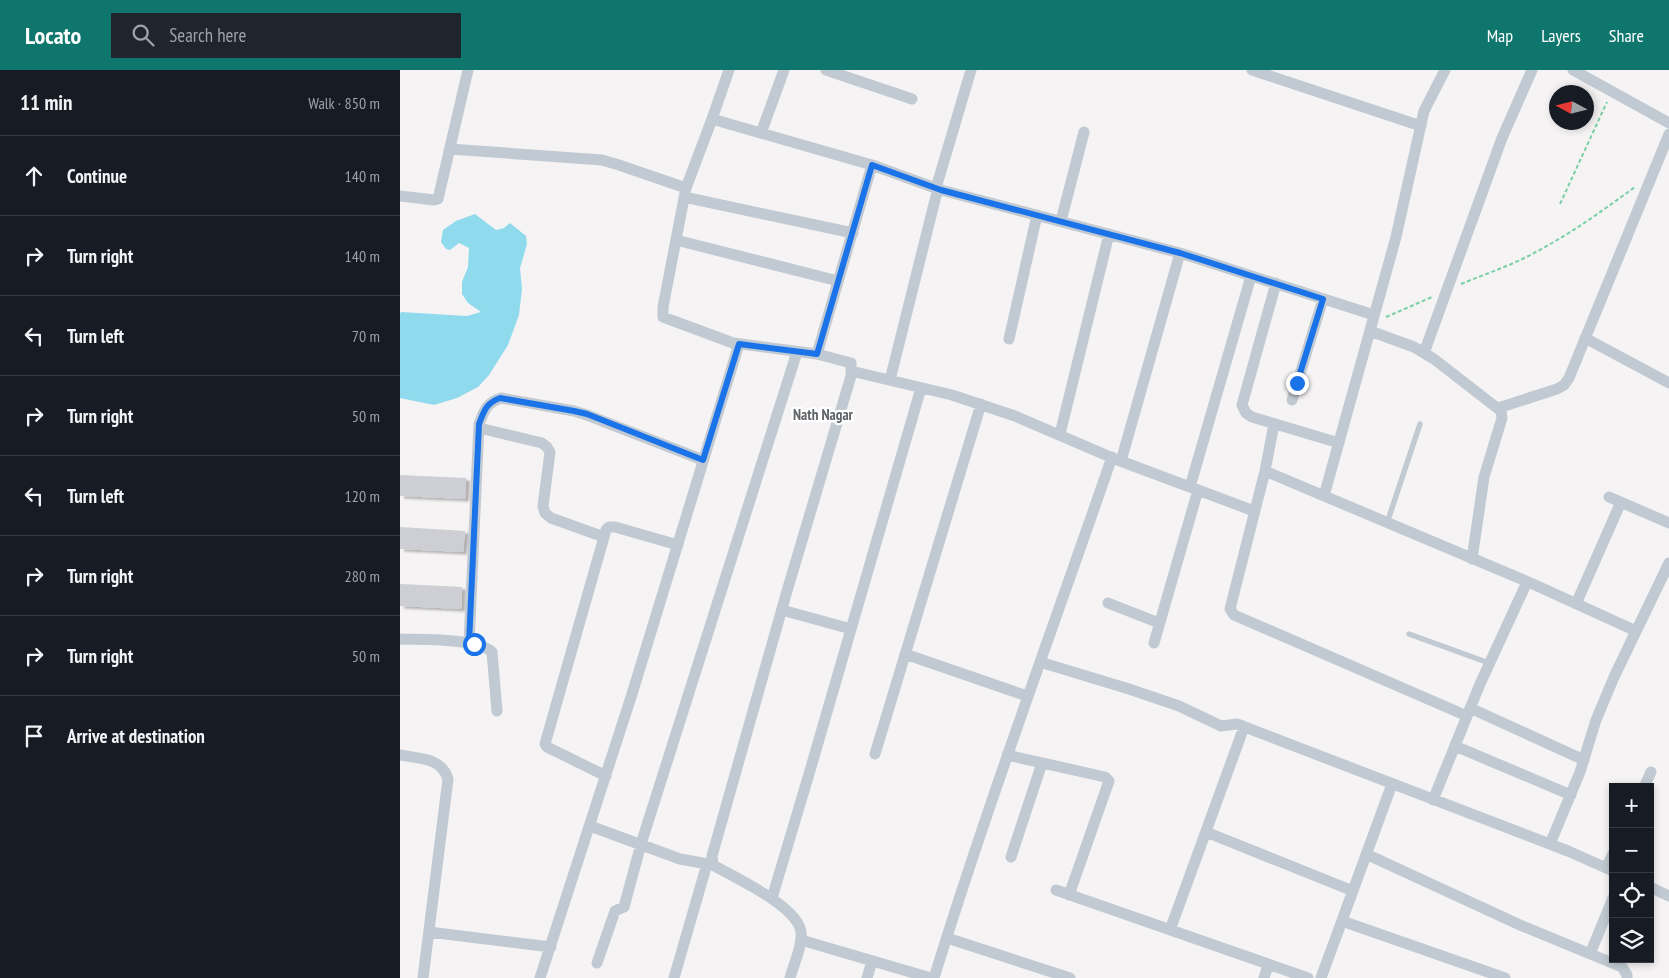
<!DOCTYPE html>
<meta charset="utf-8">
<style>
:root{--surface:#171b24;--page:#20242c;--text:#f1f3f6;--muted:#9ea1a6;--line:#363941;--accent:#0f766e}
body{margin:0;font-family:"PT Sans Narrow",sans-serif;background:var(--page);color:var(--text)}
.controls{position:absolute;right:15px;bottom:15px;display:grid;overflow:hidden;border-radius:0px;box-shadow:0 2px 8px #0003}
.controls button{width:45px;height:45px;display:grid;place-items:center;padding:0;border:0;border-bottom:1px solid var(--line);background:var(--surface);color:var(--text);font:25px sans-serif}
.compass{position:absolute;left:1149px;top:15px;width:45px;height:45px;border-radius:50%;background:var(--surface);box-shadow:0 2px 8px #0003;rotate:277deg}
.stop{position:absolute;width:15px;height:15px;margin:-11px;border:4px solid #1a73e8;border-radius:50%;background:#fff}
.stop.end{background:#1a73e8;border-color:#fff;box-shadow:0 1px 5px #0008}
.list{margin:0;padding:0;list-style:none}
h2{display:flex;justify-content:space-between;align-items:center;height:65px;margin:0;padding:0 20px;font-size:21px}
h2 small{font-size:16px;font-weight:400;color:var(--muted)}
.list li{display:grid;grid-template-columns:32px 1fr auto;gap:15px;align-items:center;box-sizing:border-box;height:80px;padding:0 20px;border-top:1px solid var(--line)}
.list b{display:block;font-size:19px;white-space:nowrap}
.list em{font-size:16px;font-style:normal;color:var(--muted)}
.icon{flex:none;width:28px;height:28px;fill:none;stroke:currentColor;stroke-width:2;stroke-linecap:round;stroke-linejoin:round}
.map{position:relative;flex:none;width:1269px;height:908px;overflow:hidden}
header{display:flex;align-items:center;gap:30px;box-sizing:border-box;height:70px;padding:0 25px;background:var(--accent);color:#fff}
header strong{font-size:24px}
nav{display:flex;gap:28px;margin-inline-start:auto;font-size:18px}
.search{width:350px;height:45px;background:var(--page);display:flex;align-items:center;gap:12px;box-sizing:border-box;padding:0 18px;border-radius:0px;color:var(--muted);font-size:19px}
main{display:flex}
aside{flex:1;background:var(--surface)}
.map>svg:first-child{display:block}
.water{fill:#90daee}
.building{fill:#cdcfd5;filter:url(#shadow)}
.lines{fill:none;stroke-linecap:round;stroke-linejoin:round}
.path{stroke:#7ad0a6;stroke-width:2;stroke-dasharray:4 2.5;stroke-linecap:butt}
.lane{stroke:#c1cad2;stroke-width:5.5}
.street{stroke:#c1cad2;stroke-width:11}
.route{stroke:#1a73e8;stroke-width:6}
.labels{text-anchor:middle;stroke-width:4.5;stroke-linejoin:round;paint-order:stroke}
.neighbourhood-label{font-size:15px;font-weight:bold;fill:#5f6368;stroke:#fff}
</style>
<header>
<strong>Locato</strong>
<div class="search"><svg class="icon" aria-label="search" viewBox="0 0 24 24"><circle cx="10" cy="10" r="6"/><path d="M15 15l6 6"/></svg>Search here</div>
<nav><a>Map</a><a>Layers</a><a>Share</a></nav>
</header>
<main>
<aside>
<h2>11 min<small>Walk · 850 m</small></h2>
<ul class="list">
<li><svg class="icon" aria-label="ahead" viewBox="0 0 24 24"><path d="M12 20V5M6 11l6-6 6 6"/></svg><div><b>Continue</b></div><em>140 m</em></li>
<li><svg class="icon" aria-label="right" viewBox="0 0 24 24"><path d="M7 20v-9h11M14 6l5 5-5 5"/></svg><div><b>Turn right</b></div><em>140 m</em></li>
<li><svg class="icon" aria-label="left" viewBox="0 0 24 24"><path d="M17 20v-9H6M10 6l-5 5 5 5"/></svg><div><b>Turn left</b></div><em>70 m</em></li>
<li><svg class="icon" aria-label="right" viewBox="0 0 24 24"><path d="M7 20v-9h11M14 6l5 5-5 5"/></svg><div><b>Turn right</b></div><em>50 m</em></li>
<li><svg class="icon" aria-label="left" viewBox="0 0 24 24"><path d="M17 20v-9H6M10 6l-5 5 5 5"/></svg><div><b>Turn left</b></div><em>120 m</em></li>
<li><svg class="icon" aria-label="right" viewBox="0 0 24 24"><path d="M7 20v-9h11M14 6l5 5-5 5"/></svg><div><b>Turn right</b></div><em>280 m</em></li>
<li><svg class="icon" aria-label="right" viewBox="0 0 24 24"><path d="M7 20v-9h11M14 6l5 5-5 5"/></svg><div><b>Turn right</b></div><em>50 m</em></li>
<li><svg class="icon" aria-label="arrive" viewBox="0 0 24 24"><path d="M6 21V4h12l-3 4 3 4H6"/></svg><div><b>Arrive at destination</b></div></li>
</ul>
</aside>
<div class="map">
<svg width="1269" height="908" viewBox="0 0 1269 908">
<defs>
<filter id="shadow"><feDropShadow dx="4" dy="2.5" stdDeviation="1" flood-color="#0004"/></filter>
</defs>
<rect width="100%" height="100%" fill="#f5f3f3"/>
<path class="water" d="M 75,144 L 96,160 L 104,158 L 110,153 L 126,166 L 127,174 L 120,198 L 122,219 L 119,245 L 108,275 L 89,305 L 78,317 L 57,328 L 34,335 L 0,328 L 0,244 L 1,242 L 67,246 L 81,242 L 68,233 L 62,224 L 62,212 L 68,197 L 69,178 L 59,173 L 50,180 L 46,179 L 41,172 L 43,160 L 56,151 Z"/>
<path class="building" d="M 0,405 L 66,408 L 65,429 L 0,426 Z
M 0,457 L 65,461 L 63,482 L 0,479 Z
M 0,514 L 62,517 L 61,539 L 0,536 Z"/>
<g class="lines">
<path class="path" d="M 1160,134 L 1207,32
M 1061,214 C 1085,204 1110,196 1132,184 C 1169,165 1202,141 1235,117
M 986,247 L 1032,227"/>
<path class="lane" d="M 987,453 L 1020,354
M 1009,564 L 1089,593"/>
<path class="street" d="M 426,0 L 512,29
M 852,0 L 1021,56
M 1173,0 L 1269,53
M 312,49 L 472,95 L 541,120 L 780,183 L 974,245
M 361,63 L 384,0
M 50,79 L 202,90 L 219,95 L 286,118 L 312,49 L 329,0
M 286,118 L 263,237 L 263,247 L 333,273 L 417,284 L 451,293 L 451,306 L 387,521 L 312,786 L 313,795 C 335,808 398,836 401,862 C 403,875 393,896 390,908
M 536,118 L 571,0
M 0,126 L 34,130 L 38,129 L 68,0
M 284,127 L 453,163
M 661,151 L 684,62
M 276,170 L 438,211
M 876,213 L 842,335 L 846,343 L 852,347 L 939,373
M 970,261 L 1014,277 L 1034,289 L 1101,341 L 1102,348 L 1084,407 L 1072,489
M 1185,268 L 1269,313
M 609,269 L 637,145
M 1024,283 L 1102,68 L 1132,0
M 417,284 L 472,95
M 451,301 L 552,325 L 615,346 L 715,389 L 854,441
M 490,310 L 538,118
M 892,330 L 923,229
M 1098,338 L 1157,319 L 1164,315 L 1169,308 L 1269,64
M 874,354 L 865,401 L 830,539 L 834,545 L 1067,646
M 79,358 L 142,373 L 147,377 L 150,382 L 143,436 L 145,443 L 151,448 L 204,467
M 660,364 L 709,164
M 721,391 L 780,183
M 865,401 L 1133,514 L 1236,561
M 790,417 L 851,206
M 924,426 L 996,167 L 1024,41 L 1045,0
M 1209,427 L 1269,453
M 708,533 L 759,553
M 1176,534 L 1221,432
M 382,540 L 451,559
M 0,569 C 22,570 77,568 92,582 L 97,641
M 69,573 L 79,354 C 84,341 86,333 101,328 L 174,341 L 187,345 L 303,390
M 754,573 L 798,420
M 505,584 L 627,626
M 640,592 L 729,619 L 779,636 L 821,656 L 837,654 L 1168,781 L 1213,801
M 1070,638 L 1184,690
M 1055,676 L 1171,725
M 475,684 L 581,334
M 0,685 C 20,689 41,687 48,709 L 23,908
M 607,685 L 705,707 L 709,711 L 669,825
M 206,706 L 147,677 L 145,674 L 206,460 L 209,457 L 215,457 L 278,475
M 1244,717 L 1251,702
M 1033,730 L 1080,614 L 1127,512
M 190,756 L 280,789 L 313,795
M 806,762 L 953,821
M 1150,774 L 1180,702 L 1196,650 L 1214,607 L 1269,493
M 966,784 L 1120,855 L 1222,897 L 1227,905 L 1227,908
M 611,787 L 642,693
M 1206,798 L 1213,784
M 1250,817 L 1269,826
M 656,820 L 908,908
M 372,828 L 409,704 L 521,318
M 942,851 L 1105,908
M 770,860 L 844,657
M 29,862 L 151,877
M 547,868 L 670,908
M 401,870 L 531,908
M 1190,884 L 1213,828
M 197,893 L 215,841 L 224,837 L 241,774 L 397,282
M 140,908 L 232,624 L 339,274
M 274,908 L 307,794
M 467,908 L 472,891
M 534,908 C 588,733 652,561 712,387
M 864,908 L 868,895
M 921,908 L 992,714"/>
</g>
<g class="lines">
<path class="route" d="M 74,574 L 69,573 L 79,354 C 84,341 86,333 100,328 L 174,341 L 187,344 L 303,390 L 339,274 L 417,284 L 472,95 L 541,120 L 780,183 L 923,229 L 897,313"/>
</g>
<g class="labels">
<g class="neighbourhood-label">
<text x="423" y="350">Nath Nagar</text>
</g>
</g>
</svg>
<div class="controls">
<button>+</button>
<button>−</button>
<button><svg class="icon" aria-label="locate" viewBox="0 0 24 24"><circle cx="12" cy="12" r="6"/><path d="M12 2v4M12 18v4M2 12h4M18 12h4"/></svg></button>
<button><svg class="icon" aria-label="layers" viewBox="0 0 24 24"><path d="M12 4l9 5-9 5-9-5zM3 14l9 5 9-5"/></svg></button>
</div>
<svg class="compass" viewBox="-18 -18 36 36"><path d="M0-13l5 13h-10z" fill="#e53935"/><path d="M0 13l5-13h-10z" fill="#9ea1a6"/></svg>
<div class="stop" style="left:74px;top:574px"></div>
<div class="stop end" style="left:897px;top:313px"></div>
</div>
</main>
